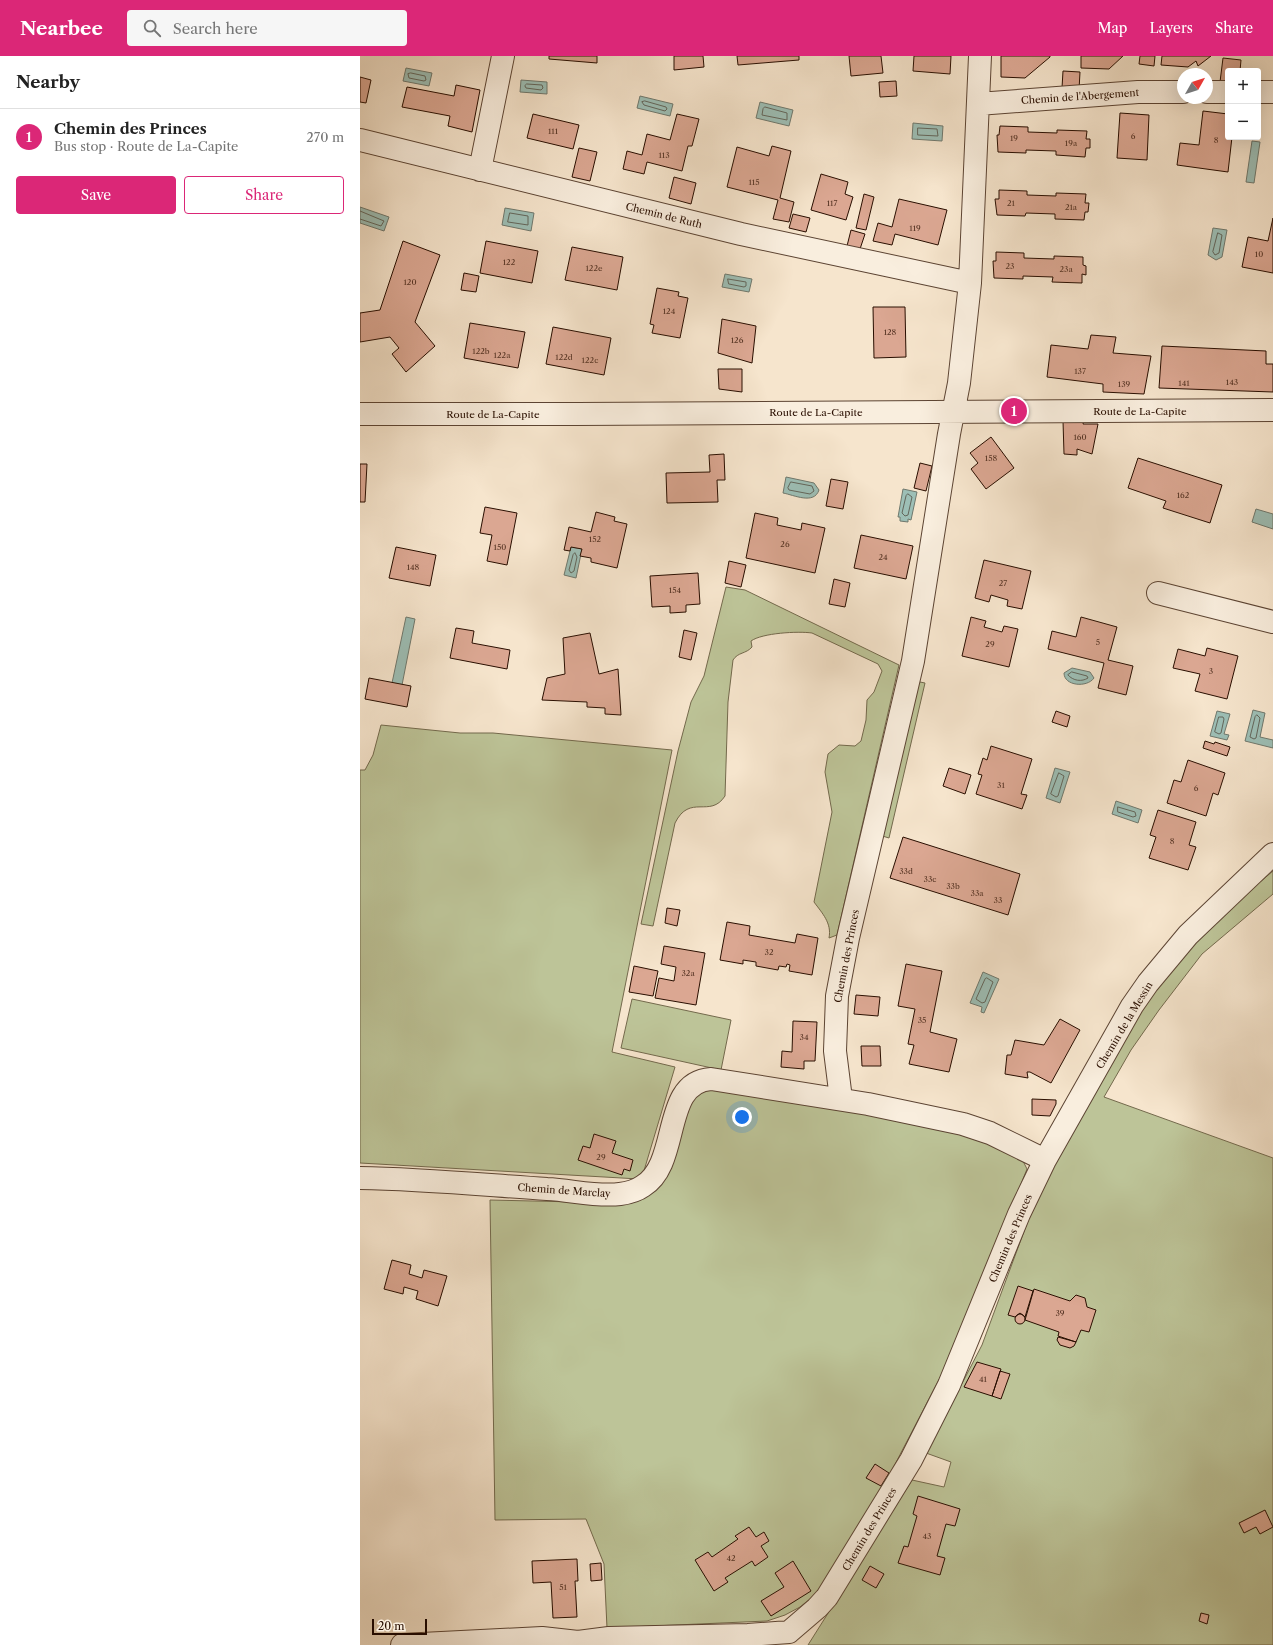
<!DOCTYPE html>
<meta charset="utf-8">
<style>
:root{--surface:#fff;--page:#f6f6f6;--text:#222;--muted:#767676;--line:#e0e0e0;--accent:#db2777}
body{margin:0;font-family:"Libre Caslon Text",serif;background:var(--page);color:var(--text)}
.controls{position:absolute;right:12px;top:12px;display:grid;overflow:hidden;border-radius:4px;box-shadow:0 4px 16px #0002}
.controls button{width:36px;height:36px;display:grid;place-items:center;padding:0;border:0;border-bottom:1px solid var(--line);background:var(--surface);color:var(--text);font:20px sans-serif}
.compass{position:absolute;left:817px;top:12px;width:36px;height:36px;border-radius:50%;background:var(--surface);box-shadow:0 4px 16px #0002;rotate:51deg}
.scale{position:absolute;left:12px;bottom:10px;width:55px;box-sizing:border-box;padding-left:4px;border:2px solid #290e00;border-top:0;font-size:11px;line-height:14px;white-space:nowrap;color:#290e00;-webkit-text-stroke:3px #f9eede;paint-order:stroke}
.you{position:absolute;left:382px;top:1061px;width:14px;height:14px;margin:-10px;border:3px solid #fff;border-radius:50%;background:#1a73e8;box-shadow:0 0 0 6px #1a73e833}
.badge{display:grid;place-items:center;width:26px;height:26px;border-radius:50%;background:var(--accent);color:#fff;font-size:13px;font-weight:700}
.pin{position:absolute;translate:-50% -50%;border:2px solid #fff;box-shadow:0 1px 4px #0006}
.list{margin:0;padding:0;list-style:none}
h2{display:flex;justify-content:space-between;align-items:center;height:52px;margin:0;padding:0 16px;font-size:17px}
h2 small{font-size:13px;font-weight:400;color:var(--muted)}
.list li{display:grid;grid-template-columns:26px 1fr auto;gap:12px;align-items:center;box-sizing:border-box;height:56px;padding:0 16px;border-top:1px solid var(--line)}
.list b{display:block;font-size:15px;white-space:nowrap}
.list p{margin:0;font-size:13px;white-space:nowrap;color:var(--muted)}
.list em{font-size:13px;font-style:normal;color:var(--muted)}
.actions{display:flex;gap:8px;padding:12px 16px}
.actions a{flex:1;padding:9px 0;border:1px solid var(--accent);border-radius:4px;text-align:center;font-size:14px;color:var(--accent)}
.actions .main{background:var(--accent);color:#fff}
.icon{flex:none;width:22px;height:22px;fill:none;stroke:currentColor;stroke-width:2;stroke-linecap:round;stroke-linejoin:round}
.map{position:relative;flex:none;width:913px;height:1589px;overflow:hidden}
header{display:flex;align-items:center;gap:24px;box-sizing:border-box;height:56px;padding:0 20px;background:var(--accent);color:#fff}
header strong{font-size:19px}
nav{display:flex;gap:22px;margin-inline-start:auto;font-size:14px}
.search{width:280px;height:36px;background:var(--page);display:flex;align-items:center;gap:10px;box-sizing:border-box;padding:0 14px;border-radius:4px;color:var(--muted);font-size:15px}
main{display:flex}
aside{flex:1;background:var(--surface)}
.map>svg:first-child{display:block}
.green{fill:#bdc498;stroke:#73694c}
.water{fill:#9dbfb6;stroke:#6f786d}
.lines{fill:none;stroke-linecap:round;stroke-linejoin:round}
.shore{stroke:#63665b;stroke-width:1}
.building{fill:#dba792;stroke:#290e00}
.minor-casing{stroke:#5c4433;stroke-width:24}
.minor{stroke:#f9eede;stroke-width:22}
.labels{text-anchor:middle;stroke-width:3;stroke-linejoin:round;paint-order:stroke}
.number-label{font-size:8px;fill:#563424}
.street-label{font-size:10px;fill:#290e00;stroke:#f9eede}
</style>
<header>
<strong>Nearbee</strong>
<div class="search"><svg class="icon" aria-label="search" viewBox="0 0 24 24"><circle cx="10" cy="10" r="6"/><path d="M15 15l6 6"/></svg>Search here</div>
<nav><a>Map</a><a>Layers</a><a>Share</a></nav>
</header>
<main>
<aside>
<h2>Nearby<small></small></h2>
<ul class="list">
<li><span class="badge">1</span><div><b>Chemin des Princes</b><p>Bus stop · Route de La-Capite</p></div><em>270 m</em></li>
</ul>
<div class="actions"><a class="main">Save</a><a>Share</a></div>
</aside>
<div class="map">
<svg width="913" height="1589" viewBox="0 0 913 1589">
<rect width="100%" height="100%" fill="#f6e5cd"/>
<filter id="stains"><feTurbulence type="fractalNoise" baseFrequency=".005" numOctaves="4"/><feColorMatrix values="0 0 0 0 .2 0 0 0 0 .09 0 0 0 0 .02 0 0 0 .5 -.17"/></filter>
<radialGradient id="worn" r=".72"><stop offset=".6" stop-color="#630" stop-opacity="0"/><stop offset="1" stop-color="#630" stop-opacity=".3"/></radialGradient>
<path class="green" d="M 366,531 L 385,534 L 539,609 L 477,879 L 469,882 C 472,867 462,857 454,846 L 472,756 L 465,716 L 468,698 L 479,689 L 495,690 L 501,685 L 506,664 L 507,644 L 514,636 L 522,615 L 518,608 L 452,577 C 438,575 402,577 391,585 L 392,591 C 386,598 378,596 373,604 L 368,646 L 365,740 C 350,763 330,737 315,767 L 293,870 L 281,868 L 318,695 L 331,646 L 344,620 Z
M 555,625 L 565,627 L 529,782 L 519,779 Z
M 21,669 L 100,677 L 133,677 L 312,694 L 252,996 L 315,1011 L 283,1118 L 279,1123 L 0,1107 L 0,714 L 5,714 L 13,699 Z
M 913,815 L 913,838 L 842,898 L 799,954 L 771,994 L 744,1041 L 913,1102 L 913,1589 L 448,1589 L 552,1424 L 584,1431 L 591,1406 L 566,1397 L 622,1289 L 676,1143 L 728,1039 L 787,942 L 850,868 Z
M 272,943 L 371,964 L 361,1014 L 261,992 Z
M 340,1031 L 468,1051 L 616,1080 L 662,1103 L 667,1113 L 596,1291 L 531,1416 L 470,1520 L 455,1539 L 440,1551 L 425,1559 L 407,1565 L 247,1572 L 244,1508 L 226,1463 L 135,1464 L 130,1144 L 259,1147 L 269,1145 Z"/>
<path class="water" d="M 46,12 L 72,17 L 69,30 L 43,25 Z
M 161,24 L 187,26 L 187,38 L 160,36 Z
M 280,40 L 313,48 L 310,60 L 277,52 Z
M 400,46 L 433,54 L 429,70 L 396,62 Z
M 553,67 L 583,70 L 582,85 L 552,83 Z
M 892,85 L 900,86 L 894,127 L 886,126 Z
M 0,151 L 29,161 L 24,175 L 0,167 Z
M 145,152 L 174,157 L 171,175 L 142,169 Z
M 853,172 L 867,174 L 862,201 L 856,204 L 848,199 Z
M 365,218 L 392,223 L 389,236 L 362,231 Z
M 426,421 L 454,427 L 459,434 C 454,449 434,439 423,437 Z
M 543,433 L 557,436 L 551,464 L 548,463 L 548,466 L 540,465 L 540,461 L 538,461 Z
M 896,453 L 913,458 L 913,473 L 892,466 Z
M 211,491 L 222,493 L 216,522 L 204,519 Z
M 46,561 L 55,563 L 42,629 L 32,627 Z
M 712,612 L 730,616 L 734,622 C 727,632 704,630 704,617 Z
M 893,654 L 905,657 L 900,681 L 913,684 L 913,692 L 885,685 Z
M 857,655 L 870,658 L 864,678 L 869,679 L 867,684 L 850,680 Z
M 695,712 L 710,716 L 700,747 L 686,742 Z
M 756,745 L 782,754 L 778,767 L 752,758 Z
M 623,916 L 639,923 L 624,957 L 621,956 L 622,951 L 610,947 Z"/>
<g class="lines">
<path class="shore" d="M 51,17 L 65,20 L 66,24 L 64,25 L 49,22 L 48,18 Z
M 167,28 L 182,29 L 183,32 L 181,34 L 166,32 L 165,30 Z
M 285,45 L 306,51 L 307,53 L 305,55 L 284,49 L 282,46 Z
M 405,51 L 427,57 L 427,64 L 402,59 L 403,53 Z
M 558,72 L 577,73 L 578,80 L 558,79 Z
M 0,155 L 24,165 L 21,170 L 0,163
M 150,157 L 168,160 L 168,169 L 148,166 Z
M 858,177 L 862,179 L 859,197 L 855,199 L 853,196 Z
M 368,223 L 386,226 L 386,230 L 384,231 L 369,228 Z
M 431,426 L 452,430 L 454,435 L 450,438 L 429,434 L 428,432 Z
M 548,438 L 552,441 L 548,459 L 545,460 L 542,457 L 546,440 Z
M 215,497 L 217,501 L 214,515 L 211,517 L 209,514 L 213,499 Z
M 712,616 L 727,620 L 728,622 C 722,626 713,625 708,619 Z
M 897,659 L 900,662 L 896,682 L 894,683 L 890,681 L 895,661 Z
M 859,661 L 863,661 L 864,663 L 861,677 L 859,678 L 855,676 Z
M 699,717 L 704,720 L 698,740 L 696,741 L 691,738 Z
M 758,751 L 775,756 L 776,760 L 773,761 L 758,756 Z
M 627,922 L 633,926 L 625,946 L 622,947 L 616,943 L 625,923 Z"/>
</g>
<path class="building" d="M 189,0 L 237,0 L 237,7 L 189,3 Z
M 314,0 L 343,0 L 344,11 L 314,14 Z
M 377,0 L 439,0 L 439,4 L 378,9 Z
M 489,0 L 521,0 L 523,17 L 491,20 Z
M 554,0 L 591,0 L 590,18 L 553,15 Z
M 641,0 L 690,0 L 690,1 L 665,22 L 641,21 Z
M 721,0 L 763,0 L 749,13 L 721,12 Z
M 780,0 L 795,0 L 794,10 L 779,8 Z
M 802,0 L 851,0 L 838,10 L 836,5 L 828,11 L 801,9 Z
M 863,2 L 881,4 L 880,15 L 868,15 L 868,27 L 860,26 Z
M 703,15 L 720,16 L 719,34 L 702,32 Z
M 0,21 L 11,24 L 6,47 L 0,46 Z
M 536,25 L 537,40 L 520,41 L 519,26 Z
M 96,29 L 120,34 L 112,76 L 88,70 L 90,60 L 42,51 L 47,31 L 94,40 Z
M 843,55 L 868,58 L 868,81 L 872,81 L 868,116 L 817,109 L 820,87 L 839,89 Z
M 760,57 L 789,59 L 787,104 L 757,102 Z
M 173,58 L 219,69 L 213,93 L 167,82 Z
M 317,58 L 339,63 L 332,90 L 328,90 L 322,115 L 287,106 L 284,118 L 263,113 L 267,95 L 282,99 L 287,78 L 310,84 Z
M 640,70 L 668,71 L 668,76 L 697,77 L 697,74 L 727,75 L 726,83 L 730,83 L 730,92 L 726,92 L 725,101 L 696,99 L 696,95 L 666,94 L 666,97 L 638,96 L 637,79 L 639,79 Z
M 412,90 L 431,95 L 420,142 L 434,146 L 429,166 L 413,163 L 418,144 L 367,131 L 377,91 L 409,100 Z
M 219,92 L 237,96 L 230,125 L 212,121 Z
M 461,118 L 488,126 L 485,138 L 493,141 L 486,164 L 451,154 Z
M 314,121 L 336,127 L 331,148 L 309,142 Z
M 639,134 L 667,135 L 667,139 L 696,140 L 696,137 L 726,138 L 725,147 L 729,147 L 728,156 L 725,156 L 724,164 L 695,163 L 695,158 L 666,157 L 665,160 L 637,159 L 635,143 L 639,143 Z
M 504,138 L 514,141 L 506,174 L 496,172 Z
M 539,143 L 587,154 L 578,189 L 535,178 L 532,189 L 513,185 L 518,167 L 532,171 Z
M 433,158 L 450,162 L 446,176 L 429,172 Z
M 913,162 L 913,217 L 882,211 L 888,181 L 908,185 Z
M 491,174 L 505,178 L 500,193 L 487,190 Z
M 43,185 L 80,199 L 55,266 L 75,290 L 46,316 L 32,298 L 39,292 L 30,281 L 0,286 L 0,257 L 20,254 Z
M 126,185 L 178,195 L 172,227 L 120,217 Z
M 212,191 L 263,201 L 257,234 L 205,224 Z
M 636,196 L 664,197 L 664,202 L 694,203 L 694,200 L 723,201 L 723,209 L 726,210 L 726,219 L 722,218 L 722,227 L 692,226 L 693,221 L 663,220 L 663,223 L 634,222 L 633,205 L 636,205 Z
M 104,217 L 119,220 L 116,236 L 101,234 Z
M 297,232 L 319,236 L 318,240 L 328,242 L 320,282 L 292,277 L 294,269 L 290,268 Z
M 513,251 L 545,251 L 546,301 L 514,302 Z
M 362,263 L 396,270 L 392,307 L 358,297 Z
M 110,267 L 165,276 L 158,312 L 104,302 Z
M 193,271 L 251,282 L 244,319 L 186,308 Z
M 731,279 L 756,281 L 753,297 L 791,300 L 784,338 L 743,336 L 743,328 L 687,321 L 691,289 L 728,293 Z
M 802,290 L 906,295 L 906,308 L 913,308 L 913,336 L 799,332 Z
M 358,313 L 382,313 L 382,336 L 359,333 Z
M 724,364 L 723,368 L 738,368 L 732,398 L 717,393 L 717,399 L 704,398 L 703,365 Z
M 631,381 L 654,412 L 626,433 L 611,413 L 618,407 L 610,397 Z
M 364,398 L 365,424 L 357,424 L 358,446 L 307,447 L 306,417 L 350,416 L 349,399 Z
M 778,402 L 862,429 L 850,467 L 803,452 L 806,445 L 768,432 Z
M 560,407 L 572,410 L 566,435 L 554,432 Z
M 0,408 L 7,408 L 5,446 L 0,446 Z
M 471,423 L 488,426 L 483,453 L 466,450 Z
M 125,451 L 157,457 L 147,509 L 127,505 L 132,479 L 120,477 Z
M 236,456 L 255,461 L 254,465 L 267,468 L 257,512 L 231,506 L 231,502 L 220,500 L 222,493 L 211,491 L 210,495 L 204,494 L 209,471 L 231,476 Z
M 395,457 L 418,462 L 417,469 L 441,474 L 442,467 L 465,472 L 455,517 L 386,502 Z
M 501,479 L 553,490 L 546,523 L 494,512 Z
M 36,491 L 76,499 L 70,530 L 29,522 Z
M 624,504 L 671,515 L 662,553 L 647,550 L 648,544 L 631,539 L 629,546 L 615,542 Z
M 369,505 L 386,509 L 381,531 L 365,527 Z
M 338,517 L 340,548 L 326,549 L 326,556 L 310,557 L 310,550 L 292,551 L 290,520 Z
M 474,523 L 490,527 L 485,551 L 469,548 Z
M 611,561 L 626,565 L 624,571 L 642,576 L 644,570 L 658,573 L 649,611 L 602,600 Z
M 721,561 L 757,571 L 748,604 L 773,610 L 766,639 L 738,632 L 744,607 L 688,593 L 692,575 L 716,581 Z
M 96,572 L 114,575 L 112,587 L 150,594 L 147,613 L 90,602 Z
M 324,574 L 337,577 L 331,604 L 319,601 Z
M 230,577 L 239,618 L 258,613 L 261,659 L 245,658 L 245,652 L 227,651 L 227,646 L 182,644 L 187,622 L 205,618 L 203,582 Z
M 847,592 L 878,600 L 867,643 L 835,635 L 840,618 L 813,612 L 818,593 L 845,600 Z
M 9,622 L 51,630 L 47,651 L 5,643 Z
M 696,655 L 710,660 L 707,671 L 692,666 Z
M 845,685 L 854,688 L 855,686 L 870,691 L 867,700 L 843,692 Z
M 631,690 L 672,703 L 661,738 L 667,739 L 662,753 L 616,738 L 622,719 L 618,718 L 623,702 L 627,704 Z
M 828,704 L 865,717 L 858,739 L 853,737 L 846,760 L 807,747 L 814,724 L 821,726 Z
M 589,712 L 611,719 L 605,738 L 583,730 Z
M 798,754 L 836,766 L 829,789 L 836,791 L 828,814 L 789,802 L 796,781 L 790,779 Z
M 543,781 L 660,818 L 648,859 L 530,822 Z
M 307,852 L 320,854 L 317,870 L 305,867 Z
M 367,866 L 390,870 L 389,879 L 435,887 L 437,878 L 458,882 L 452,919 L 429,915 L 430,909 L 427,908 L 426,911 L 419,910 L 418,914 L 396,910 L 396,906 L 383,904 L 383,908 L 360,904 Z
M 304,890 L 345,897 L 336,949 L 295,942 L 299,922 L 314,925 L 316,911 L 301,908 Z
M 546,908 L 582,915 L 570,976 L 597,983 L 589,1016 L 549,1008 L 554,989 L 548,988 L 555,953 L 538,950 Z
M 274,910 L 298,915 L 293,940 L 269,936 Z
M 496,939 L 520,941 L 518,960 L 494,958 Z
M 700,963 L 720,974 L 691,1027 L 670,1016 L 667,1016 L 668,1022 L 645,1018 L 647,999 L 651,999 L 655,984 L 684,989 Z
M 433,965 L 457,966 L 455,1005 L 444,1005 L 444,1013 L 421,1011 L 422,995 L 432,996 Z
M 501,990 L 520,990 L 521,1010 L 502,1010 Z
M 672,1043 L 696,1044 L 696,1048 L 690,1060 L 672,1059 Z
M 234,1078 L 256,1085 L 252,1097 L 273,1104 L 270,1115 L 264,1113 L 262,1119 L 218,1104 L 223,1090 L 230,1092 Z
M 32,1204 L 51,1209 L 49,1218 L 62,1222 L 64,1214 L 87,1220 L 78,1250 L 56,1243 L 58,1235 L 44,1231 L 43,1238 L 24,1233 Z
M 658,1230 L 673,1235 L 665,1261 L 660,1257 L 655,1261 L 648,1259 Z
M 674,1233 L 710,1245 L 716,1239 L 725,1242 L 727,1251 L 736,1254 L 729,1276 L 721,1274 L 716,1286 L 698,1280 L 699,1276 L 665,1264 Z
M655 1263a5 5 0 1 1 10 0a5 5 0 1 1-10 0Z
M 698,1281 L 716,1286 L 714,1290 L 710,1292 L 700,1289 L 697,1284 Z
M 617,1306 L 641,1313 L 632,1340 L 604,1331 Z
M 640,1315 L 650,1318 L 641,1343 L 632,1340 Z
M 515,1408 L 529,1417 L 521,1430 L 506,1422 Z
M 558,1440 L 600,1453 L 595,1470 L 586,1468 L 577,1500 L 585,1502 L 580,1519 L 538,1507 L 544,1490 L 548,1491 L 557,1460 L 553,1458 Z
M 905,1454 L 913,1471 L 900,1478 L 896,1471 L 884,1477 L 879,1467 Z
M 389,1471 L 396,1481 L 404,1476 L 409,1485 L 401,1490 L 408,1501 L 395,1510 L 392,1505 L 365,1522 L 368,1526 L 354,1535 L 335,1504 L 348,1496 L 352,1501 L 378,1483 L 375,1480 Z
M 217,1503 L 218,1525 L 215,1525 L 217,1561 L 193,1562 L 191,1526 L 173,1527 L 172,1505 Z
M 433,1505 L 451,1535 L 411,1560 L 401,1545 L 424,1531 L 415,1517 Z
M 241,1507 L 242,1524 L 231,1525 L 230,1508 Z
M 510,1510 L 524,1518 L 516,1532 L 502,1524 Z
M 841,1557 L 849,1559 L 847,1568 L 839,1565 Z"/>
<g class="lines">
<g class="minor-casing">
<path id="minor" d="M 847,36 L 868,36
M 898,36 L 913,36
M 618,48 L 778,36 L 823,36
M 0,84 L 381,178 L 610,227
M 120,114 L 143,0
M 0,358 L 217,358 L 913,354
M 798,537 L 913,566
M 481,1043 L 475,995 L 477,940 L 488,882 L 553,605 L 589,378 L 599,327 L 610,227 L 620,0
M 0,1122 C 63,1123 125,1129 187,1133 C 211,1134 236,1141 260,1138 C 268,1137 276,1135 283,1130 C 321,1107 301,1026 351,1023 L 508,1048 L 603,1068 L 630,1077 L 685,1104
M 429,1576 L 457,1552 L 467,1541 L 551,1404 L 589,1329 L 659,1158 L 685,1104 L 772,950 L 788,927 L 828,879 L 913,798
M 42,1589 L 182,1582 L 218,1586 L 249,1582 L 388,1579 L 429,1576"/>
</g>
<use href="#minor" class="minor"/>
</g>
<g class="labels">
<g class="number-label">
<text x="193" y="78">111</text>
<text x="773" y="83">6</text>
<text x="654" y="85">19</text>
<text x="856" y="87">8</text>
<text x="711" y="90">19a</text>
<text x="304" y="102">113</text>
<text x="394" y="129">115</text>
<text x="472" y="150">117</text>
<text x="651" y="150">21</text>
<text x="711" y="154">21a</text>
<text x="555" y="175">119</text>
<text x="899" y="201">10</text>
<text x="149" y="209">122</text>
<text x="650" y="213">23</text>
<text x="234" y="215">122e</text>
<text x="706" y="216">23a</text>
<text x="50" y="229">120</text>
<text x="309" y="258">124</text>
<text x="530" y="279">128</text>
<text x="377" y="287">126</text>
<text x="121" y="298">122b</text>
<text x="142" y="302">122a</text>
<text x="204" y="304">122d</text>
<text x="230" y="307">122c</text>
<text x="720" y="318">137</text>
<text x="872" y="329">143</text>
<text x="824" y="330">141</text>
<text x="764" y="331">139</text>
<text x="720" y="384">160</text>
<text x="631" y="405">158</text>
<text x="823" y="442">162</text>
<text x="235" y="486">152</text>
<text x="425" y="491">26</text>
<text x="140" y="494">150</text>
<text x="523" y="504">24</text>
<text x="53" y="514">148</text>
<text x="643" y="530">27</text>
<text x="315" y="537">154</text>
<text x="738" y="589">5</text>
<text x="630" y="591">29</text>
<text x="851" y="618">3</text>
<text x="641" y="732">31</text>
<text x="836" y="735">6</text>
<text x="812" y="788">8</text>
<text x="546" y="818">33d</text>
<text x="570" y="826">33c</text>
<text x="593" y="833">33b</text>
<text x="617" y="840">33a</text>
<text x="638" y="847">33</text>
<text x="409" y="899">32</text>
<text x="328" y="920">32a</text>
<text x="562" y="967">35</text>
<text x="444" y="984">34</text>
<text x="241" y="1104">29</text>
<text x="700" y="1260">39</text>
<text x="623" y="1326">41</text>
<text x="567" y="1483">43</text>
<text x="371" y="1505">42</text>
<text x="203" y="1534">51</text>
</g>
<g class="street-label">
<text transform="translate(720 40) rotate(-4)" y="4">Chemin de l'Abergement</text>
<text transform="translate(304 159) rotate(14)" y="4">Chemin de Ruth</text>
<text x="780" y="359">Route de La-Capite</text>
<text x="456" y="360">Route de La-Capite</text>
<text x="133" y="362">Route de La-Capite</text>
<text transform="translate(486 900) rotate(-79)" y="4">Chemin des Princes</text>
<text transform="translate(764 969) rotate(-59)" y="4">Chemin de la Messin</text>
<text transform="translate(204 1134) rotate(4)" y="4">Chemin de Marclay</text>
<text transform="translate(650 1182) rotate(-67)" y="4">Chemin des Princes</text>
<text transform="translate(509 1473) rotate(-59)" y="4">Chemin des Princes</text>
</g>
</g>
<rect width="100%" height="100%" filter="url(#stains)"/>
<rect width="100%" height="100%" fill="url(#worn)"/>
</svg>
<div class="controls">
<button>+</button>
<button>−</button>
</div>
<svg class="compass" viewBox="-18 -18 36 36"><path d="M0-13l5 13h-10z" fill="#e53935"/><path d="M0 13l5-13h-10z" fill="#767676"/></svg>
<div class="scale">20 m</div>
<div class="you"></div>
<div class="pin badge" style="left:654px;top:355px">1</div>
</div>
</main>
